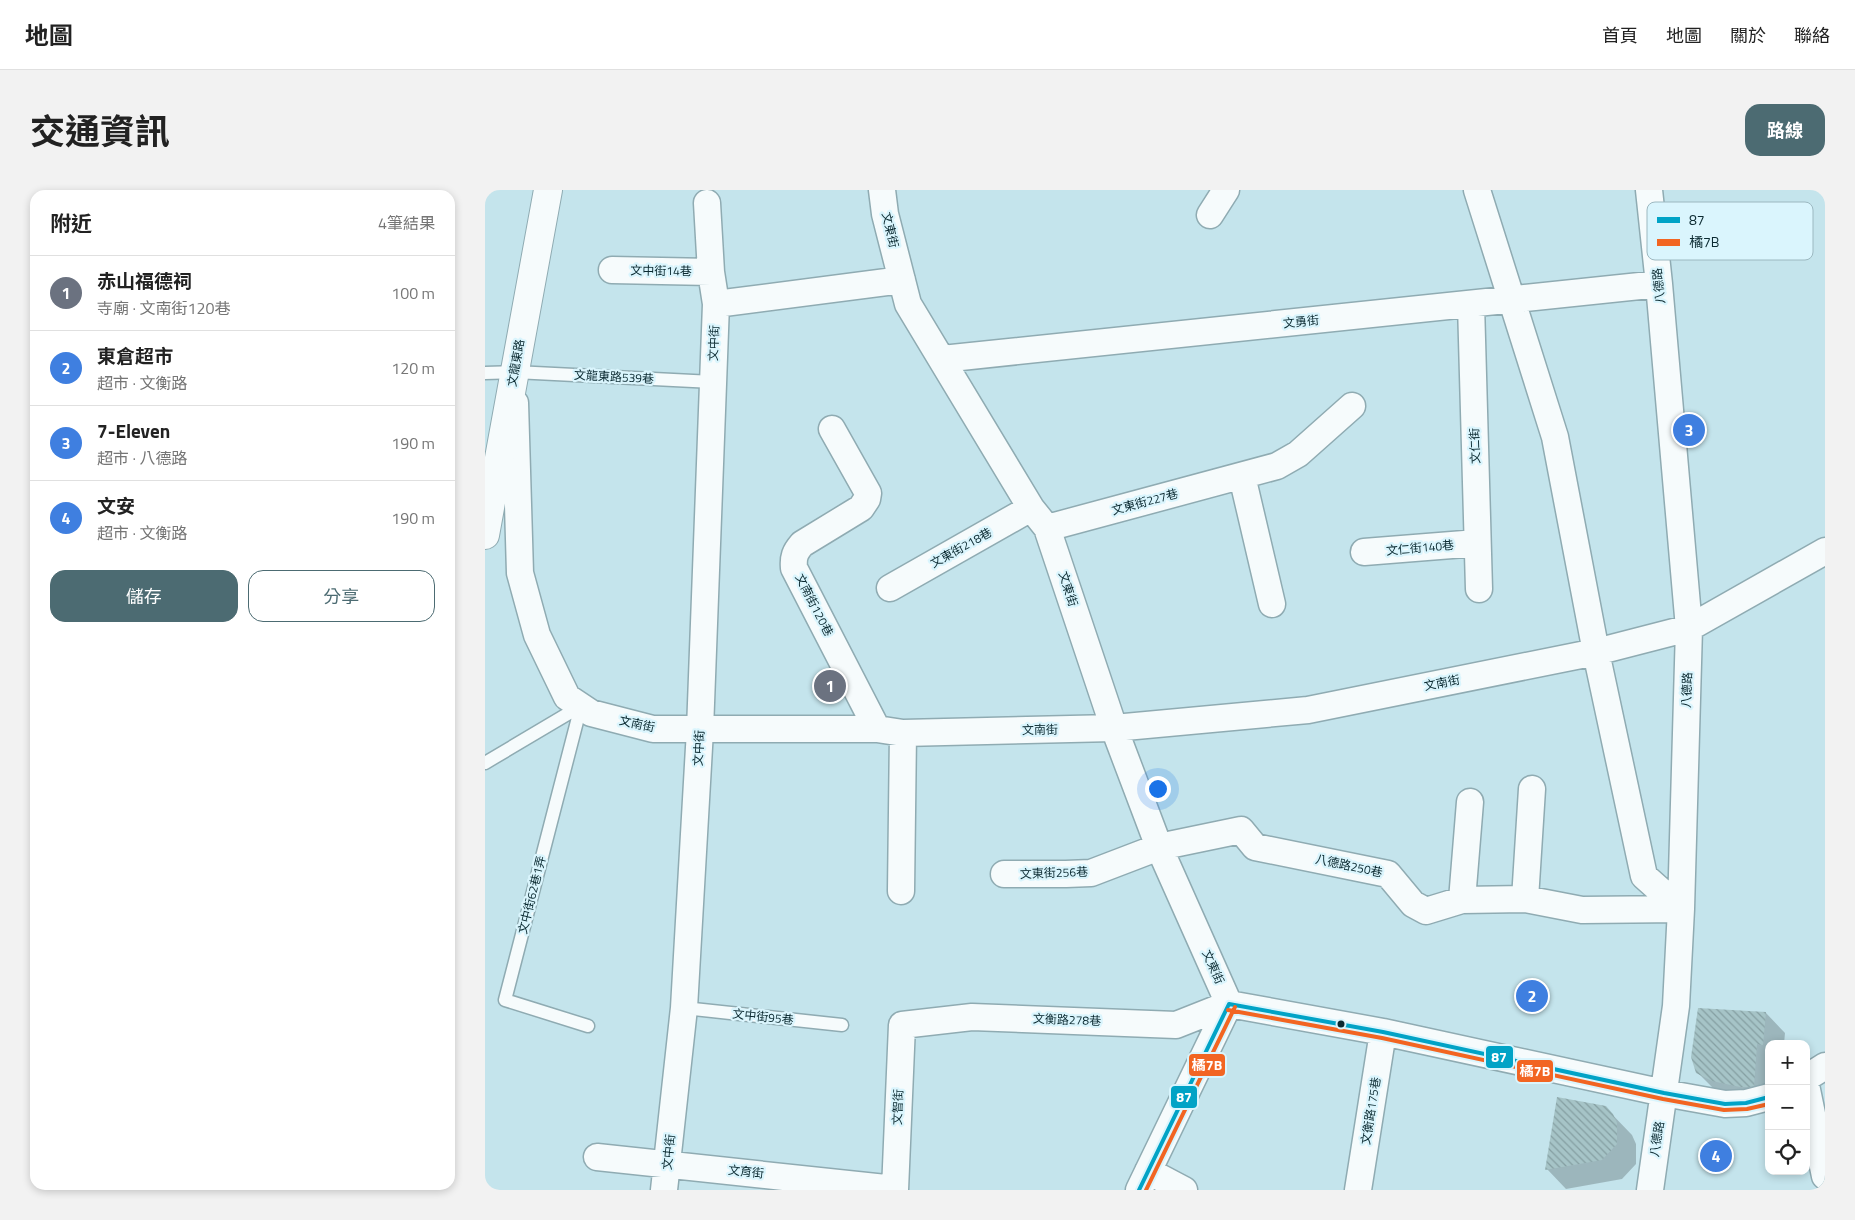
<!DOCTYPE html>
<html lang="zh-TW">
<meta charset="utf-8">
<style>
:root{--surface:#fff;--page:#f2f2f2;--text:#222;--muted:#767676;--line:#e0e0e0;--accent:#4c6b72}
body{margin:0;font-family:"Titillium Web","Noto Sans TC",sans-serif;background:var(--page);color:var(--text)}
.controls{position:absolute;right:15px;bottom:15px;display:grid;overflow:hidden;border-radius:10px;box-shadow:0 2px 8px #0003}
.controls button{width:45px;height:45px;display:grid;place-items:center;padding:0;border:0;border-bottom:1px solid var(--line);background:var(--surface);color:var(--text);font:25px sans-serif}
.you{position:absolute;left:672px;top:598px;width:18px;height:18px;margin:-12px;border:4px solid #fff;border-radius:50%;background:#1a73e8;box-shadow:0 0 0 8px #1a73e833}
.badge{display:grid;place-items:center;width:32px;height:32px;border-radius:50%;background:var(--accent);color:#fff;font-size:16px;font-weight:700}
.pin{position:absolute;translate:-50% -50%;border:2px solid #fff;box-shadow:0 1px 5px #0006}
.list{margin:0;padding:0;list-style:none}
h2{display:flex;justify-content:space-between;align-items:center;height:65px;margin:0;padding:0 20px;font-size:21px}
h2 small{font-size:16px;font-weight:400;color:var(--muted)}
.list li{display:grid;grid-template-columns:32px 1fr auto;gap:15px;align-items:center;box-sizing:border-box;height:75px;padding:0 20px;border-top:1px solid var(--line)}
.list b{display:block;font-size:19px;white-space:nowrap}
.list p{margin:0;font-size:16px;white-space:nowrap;color:var(--muted)}
.list em{font-size:16px;font-style:normal;color:var(--muted)}
.actions{display:flex;gap:10px;padding:15px 20px}
.actions a{flex:1;padding:11px 0;border:1px solid var(--accent);border-radius:15px;text-align:center;font-size:18px;color:var(--accent)}
.actions .main{background:var(--accent);color:#fff}
.icon{flex:none;width:28px;height:28px;fill:none;stroke:currentColor;stroke-width:2;stroke-linecap:round;stroke-linejoin:round}
.map{position:relative;flex:none;width:1340px;height:1000px;overflow:hidden;border-radius:15px}
header{display:flex;align-items:center;gap:30px;box-sizing:border-box;height:70px;padding:0 25px;background:var(--surface);border-bottom:1px solid var(--line)}
header strong{font-size:24px}
nav{display:flex;gap:28px;margin-inline-start:auto;font-size:18px}
.intro{display:flex;align-items:center;justify-content:space-between;box-sizing:border-box;height:120px;padding:0 30px}
h1{margin:0;font-size:35px}
.button{padding:12px 22px;border-radius:15px;background:var(--accent);color:#fff;font-size:18px;font-weight:700}
main{display:flex;gap:30px;padding:0 30px}
aside{flex:1;background:var(--surface);border-radius:15px;box-shadow:0 2px 8px #0003}
.map>svg:first-child{display:block}
.shadow{fill:#0003}
.building{fill:url(#building-back-hatch)}
.lines{fill:none;stroke-linecap:round;stroke-linejoin:round}
.service-casing{stroke:#8fabb2;stroke-width:15}
.minor-casing{stroke:#8fabb2;stroke-width:29}
.tertiary-casing{stroke:#8fabb2;stroke-width:30}
.service{stroke:#f6fbfc;stroke-width:12}
.minor{stroke:#f6fbfc;stroke-width:26}
.tertiary{stroke:#f6fbfc;stroke-width:28}
.bus-1-casing{stroke:#daf5fd;stroke-width:8}
.bus-2-casing{stroke:#daf5fd;stroke-width:8}
.bus-1{stroke:#01a3c6;stroke-width:4}
.bus-2{stroke:#f26522;stroke-width:4}
.bus-dot{fill:#0b2a31;stroke:#daf5fd;stroke-width:2}
.labels{text-anchor:middle;stroke-width:4.5;stroke-linejoin:round;paint-order:stroke}
.street-label{font-size:12px;fill:#0b2a31;stroke:#daf5fd}
.key{fill:#daf5fd;stroke:#9cb8c0;stroke-width:1}
.key-label{font-size:14px;fill:#0b2a31}
.line-badge{stroke:#daf5fd;stroke-width:2}
.badge-label{font-size:14px;text-anchor:middle;font-weight:bold;fill:#fff}
</style>
<header>
<strong>地圖</strong>
<nav><a>首頁</a><a>地圖</a><a>關於</a><a>聯絡</a></nav>
</header>
<div class="intro"><h1>交通資訊</h1><a class="button">路線</a></div>
<main>
<aside>
<h2>附近<small>4筆結果</small></h2>
<ul class="list">
<li><span class="badge" style="background:#6b7280">1</span><div><b>赤山福德祠</b><p>寺廟 · 文南街120巷</p></div><em>100 m</em></li>
<li><span class="badge" style="background:#3f7fe0">2</span><div><b>東倉超市</b><p>超市 · 文衡路</p></div><em>120 m</em></li>
<li><span class="badge" style="background:#3f7fe0">3</span><div><b>7-Eleven</b><p>超市 · 八德路</p></div><em>190 m</em></li>
<li><span class="badge" style="background:#3f7fe0">4</span><div><b>文安</b><p>超市 · 文衡路</p></div><em>190 m</em></li>
</ul>
<div class="actions"><a class="main">儲存</a><a>分享</a></div>
</aside>
<div class="map">
<svg width="1340" height="1000" viewBox="0 0 1340 1000">
<defs>
<pattern id="building-back-hatch" width="6" height="6" patternUnits="userSpaceOnUse" patternTransform="scale(1.25)"><rect width="6" height="6" fill="#a6c4c7"/><path d="M-1 5l2 2M0 0l6 6M5-1l2 2" fill="none" stroke="#859fa2"/></pattern>
</defs>
<rect width="100%" height="100%" fill="#c4e4ec"/>
<path class="shadow" d="M 1281,823 L 1300,843 L 1299,854 L 1284,854 L 1284,916 L 1232,902 L 1212,882 Z
M 1120,917 L 1147,945 L 1151,954 L 1151,974 L 1137,989 L 1081,999 L 1062,979 Z"/>
<path class="building" d="M 1213,818 L 1281,822 L 1278,855 L 1272,854 L 1269,897 L 1255,897 L 1227,891 L 1211,883 L 1206,867 Z
M 1072,907 L 1121,916 L 1128,924 L 1132,933 L 1132,954 L 1117,970 L 1060,980 Z"/>
<g class="lines">
<g class="service-casing">
<path id="service" d="M 0,183 L 30,182 L 228,192
M 96,516 L 20,810 L 103,836
M 0,573 L 96,516
M 199,818 L 357,835"/>
</g>
<g class="minor-casing">
<path id="minor" d="M 397,0 L 400,24 L 423,114 L 546,318 L 562,338 L 629,538 L 674,657 L 744,814
M 992,0 L 1070,247 L 1111,462 L 1159,686 L 1196,719
M 1164,0 L 1174,94 L 1204,438 L 1196,719 L 1191,816 L 1165,1000
M 222,13 L 226,82 L 231,114
M 725,25 L 741,0
M 127,80 L 226,82
M 986,114 L 994,399
M 457,169 L 1174,94
M 30,213 L 35,383 L 52,445 L 82,507 L 106,523 L 168,539 L 392,539 L 418,543 L 629,538 L 823,520 L 1111,462 L 1204,438 L 1340,361
M 347,239 L 383,303 L 382,309 L 376,318 L 317,354 C 310,362 308,367 309,378 L 392,539
M 757,286 L 787,414
M 562,338 L 792,276 L 813,264 L 867,216
M 879,362 L 992,353
M 405,398 L 546,318
M 519,684 L 581,684 L 606,683 L 674,657 L 756,640 L 770,657 L 903,684 L 928,714 L 941,721 L 977,710 L 1040,709 L 1097,720 L 1196,719
M 416,701 L 418,543
M 1040,709 L 1047,599
M 977,710 L 985,612
M 744,814 L 898,842 L 1179,903 L 1240,914 L 1261,913 L 1284,907
M 1321,888 L 1340,876
M 1321,895 L 1340,986
M 112,967 L 410,999
M 663,981 L 699,1000
M 179,1000 L 199,818 L 215,540 L 231,114 L 417,90
M 410,1000 L 417,835 L 487,827 L 691,835 L 744,814
M 654,1000 L 744,814
M 873,1000 L 898,842"/>
</g>
<g class="tertiary-casing">
<path id="tertiary" d="M 0,345 L 63,0"/>
</g>
<use href="#service" class="service"/>
<use href="#minor" class="minor"/>
<use href="#tertiary" class="tertiary"/>
<g class="bus-1-casing">
<path id="bus-1" d="M 744,814 L 898,842 L 1179,903 L 1240,914 L 1261,913 L 1284,907
M 654,1000 L 744,814"/>
</g>
<g class="bus-2-casing">
<path id="bus-2" d="M 743,820 L 897,848 L 1178,909 L 1239,920 L 1262,919 L 1284,914
M 661,1000 L 750,817"/>
</g>
<use href="#bus-1" class="bus-1"/>
<use href="#bus-2" class="bus-2"/>
</g>
<circle class="bus-dot" cx="856" cy="834" r="4.5"/>
<g class="labels">
<g class="street-label">
<text transform="translate(405 40) rotate(77)" y="4">文東街</text>
<text transform="translate(176 81) rotate(1)" y="4">文中街14巷</text>
<text transform="translate(1174 96) rotate(-96)" y="4">八德路</text>
<text transform="translate(816 132) rotate(-6)" y="4">文勇街</text>
<text transform="translate(229 153) rotate(-88)" y="4">文中街</text>
<text transform="translate(31 173) rotate(-80)" y="4">文龍東路</text>
<text transform="translate(129 187) rotate(3)" y="4">文龍東路539巷</text>
<text transform="translate(990 256) rotate(-92)" y="4">文仁街</text>
<text transform="translate(660 312) rotate(-15)" y="4">文東街227巷</text>
<text transform="translate(476 358) rotate(-29)" y="4">文東街218巷</text>
<text transform="translate(935 358) rotate(-5)" y="4">文仁街140巷</text>
<text transform="translate(583 399) rotate(72)" y="4">文東街</text>
<text transform="translate(329 415) rotate(63)" y="4">文南街120巷</text>
<text transform="translate(957 493) rotate(-11)" y="4">文南街</text>
<text transform="translate(1202 500) rotate(-88)" y="4">八德路</text>
<text transform="translate(152 534) rotate(12)" y="4">文南街</text>
<text transform="translate(555 540) rotate(-1)" y="4">文南街</text>
<text transform="translate(214 558) rotate(-87)" y="4">文中街</text>
<text transform="translate(864 676) rotate(12)" y="4">八德路250巷</text>
<text transform="translate(569 683) rotate(-2)" y="4">文東街256巷</text>
<text transform="translate(47 705) rotate(-76)" y="4">文中街62巷1弄</text>
<text transform="translate(728 777) rotate(66)" y="4">文東街</text>
<text transform="translate(278 827) rotate(6)" y="4">文中街95巷</text>
<text transform="translate(582 830) rotate(2)" y="4">文衡路278巷</text>
<text transform="translate(413 917) rotate(-88)" y="4">文智街</text>
<text transform="translate(886 921) rotate(-81)" y="4">文衡路175巷</text>
<text transform="translate(1172 949) rotate(-81)" y="4">八德路</text>
<text transform="translate(184 962) rotate(-84)" y="4">文中街</text>
<text transform="translate(261 982) rotate(6)" y="4">文育街</text>
</g>
</g>
<rect x="1162" y="12" width="166" height="58" rx="8" class="key"/>
<rect x="1172" y="27" width="23" height="6" fill="#01a3c6"/>
<rect x="1172" y="49" width="23" height="7" fill="#f26522"/>
<g class="key-label">
<text x="1204" y="35">87</text>
<text x="1204" y="57">橘7B</text>
</g>
<g class="line-badge">
<rect x="1000" y="855" width="29" height="24" rx="5" fill="#01a3c6"/>
<rect x="703" y="863" width="38" height="24" rx="5" fill="#f26522"/>
<rect x="1031" y="869" width="38" height="24" rx="5" fill="#f26522"/>
<rect x="685" y="895" width="28" height="24" rx="5" fill="#01a3c6"/>
</g>
<g class="badge-label">
<text x="1014" y="872">87</text>
<text x="722" y="880">橘7B</text>
<text x="1050" y="886">橘7B</text>
<text x="699" y="912">87</text>
</g>
</svg>
<div class="controls">
<button>+</button>
<button>−</button>
<button><svg class="icon" aria-label="locate" viewBox="0 0 24 24"><circle cx="12" cy="12" r="6"/><path d="M12 2v4M12 18v4M2 12h4M18 12h4"/></svg></button>
</div>
<div class="you"></div>
<div class="pin badge" style="left:345px;top:496px;background:#6b7280">1</div>
<div class="pin badge" style="left:1047px;top:806px;background:#3f7fe0">2</div>
<div class="pin badge" style="left:1204px;top:240px;background:#3f7fe0">3</div>
<div class="pin badge" style="left:1231px;top:966px;background:#3f7fe0">4</div>
</div>
</main>
